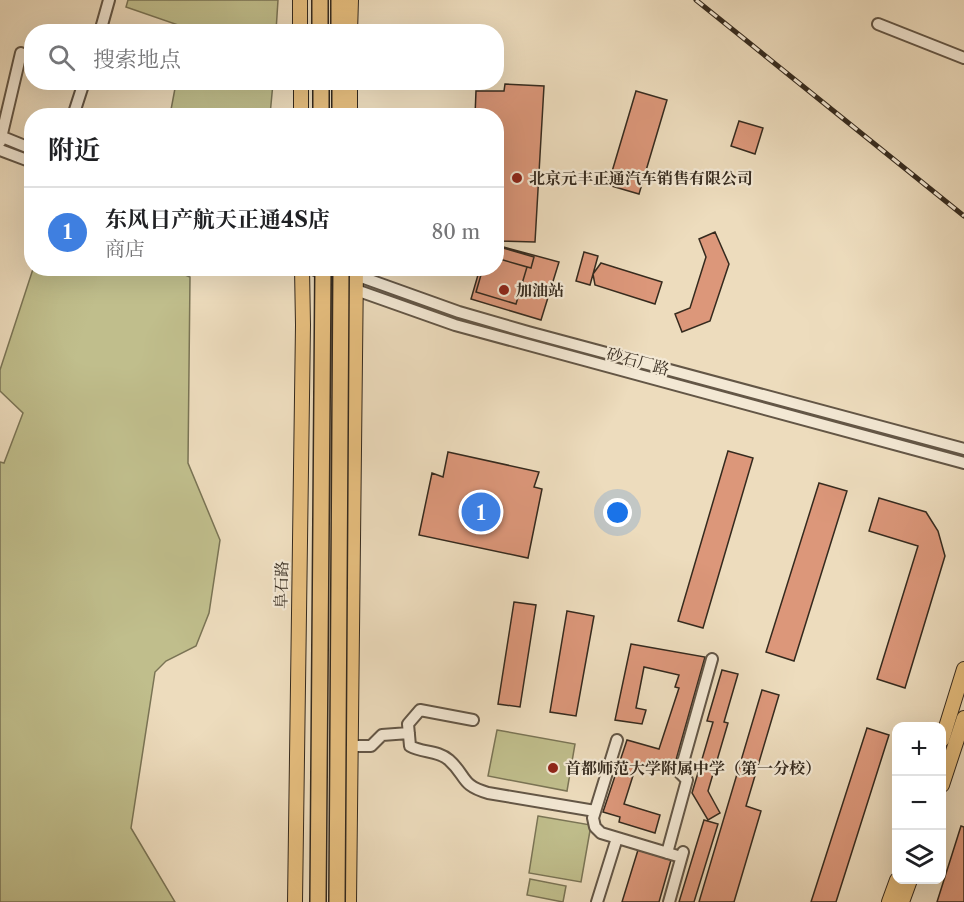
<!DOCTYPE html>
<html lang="zh">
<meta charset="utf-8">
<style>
:root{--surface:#fff;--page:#f2f2f2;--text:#202124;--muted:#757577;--line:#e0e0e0;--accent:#111827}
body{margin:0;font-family:"Libre Caslon Text","Noto Serif SC",serif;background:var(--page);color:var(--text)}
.controls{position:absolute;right:18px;bottom:18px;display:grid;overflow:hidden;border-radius:12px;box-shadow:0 6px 24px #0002}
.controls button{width:54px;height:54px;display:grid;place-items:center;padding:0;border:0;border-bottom:2px solid var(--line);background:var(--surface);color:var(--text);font:30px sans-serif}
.you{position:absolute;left:618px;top:513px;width:21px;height:21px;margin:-15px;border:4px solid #fff;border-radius:50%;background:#1a73e8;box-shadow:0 0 0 9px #1a73e833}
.badge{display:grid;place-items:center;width:39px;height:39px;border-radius:50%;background:var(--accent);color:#fff;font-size:20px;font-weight:700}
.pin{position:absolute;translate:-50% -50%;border:3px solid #fff;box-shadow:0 2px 6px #0006}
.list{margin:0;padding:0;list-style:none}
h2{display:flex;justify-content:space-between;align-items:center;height:78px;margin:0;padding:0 24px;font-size:26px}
h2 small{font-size:20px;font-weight:400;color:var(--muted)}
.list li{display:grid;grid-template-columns:39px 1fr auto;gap:18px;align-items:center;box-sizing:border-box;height:90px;padding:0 24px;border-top:2px solid var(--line)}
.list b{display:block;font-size:22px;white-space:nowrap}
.list p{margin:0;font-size:20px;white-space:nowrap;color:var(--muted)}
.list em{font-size:20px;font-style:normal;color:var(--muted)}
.icon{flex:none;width:33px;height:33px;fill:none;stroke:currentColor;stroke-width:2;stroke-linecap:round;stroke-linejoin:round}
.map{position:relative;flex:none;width:964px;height:902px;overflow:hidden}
.search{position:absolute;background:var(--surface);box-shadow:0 6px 24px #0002;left:24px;top:24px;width:480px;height:66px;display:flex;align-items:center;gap:15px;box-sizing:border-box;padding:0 21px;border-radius:24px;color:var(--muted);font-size:22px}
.panel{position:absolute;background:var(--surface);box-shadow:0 6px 24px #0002;left:24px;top:108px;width:480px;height:168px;border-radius:24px}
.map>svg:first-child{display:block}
.green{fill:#c0be8c;stroke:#7a7455;stroke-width:1.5}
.building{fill:#dc977a;stroke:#352a1e;stroke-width:1.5}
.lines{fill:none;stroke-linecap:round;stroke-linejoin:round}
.minor-casing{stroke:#635646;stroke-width:14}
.major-casing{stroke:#352a1e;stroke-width:16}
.highway-casing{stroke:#352a1e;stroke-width:18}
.minor{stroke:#f3e8d4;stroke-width:10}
.major{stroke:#e6be7e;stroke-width:14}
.highway{stroke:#e6be7e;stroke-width:15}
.rail-casing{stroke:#352a1e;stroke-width:5}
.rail{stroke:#f3e8d4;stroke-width:3;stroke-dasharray:9;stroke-linecap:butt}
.highway-bridge-casing{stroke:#352a1e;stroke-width:18;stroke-linecap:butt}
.highway-bridge{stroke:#e6be7e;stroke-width:15}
.poi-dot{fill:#8f2418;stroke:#f3e8d4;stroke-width:2}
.labels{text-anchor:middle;stroke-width:4.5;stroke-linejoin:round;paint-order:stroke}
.poi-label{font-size:16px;font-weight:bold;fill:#352a1e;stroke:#f3e8d4;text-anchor:start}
.street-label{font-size:16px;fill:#352a1e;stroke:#f3e8d4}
</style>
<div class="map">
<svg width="964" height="902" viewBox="0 0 964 902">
<rect width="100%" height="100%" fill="#eddcbd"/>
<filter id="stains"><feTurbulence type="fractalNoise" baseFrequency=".00333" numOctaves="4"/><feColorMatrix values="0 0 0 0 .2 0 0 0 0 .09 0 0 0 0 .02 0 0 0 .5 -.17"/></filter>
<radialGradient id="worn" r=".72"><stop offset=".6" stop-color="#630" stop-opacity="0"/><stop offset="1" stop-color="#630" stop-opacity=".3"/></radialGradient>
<path class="green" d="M 128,0 L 278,0 L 276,31 L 184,31 L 184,27 L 126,7 Z
M 176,83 L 273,83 L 270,115 L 170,115 Z
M 33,269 L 171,269 L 190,277 L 188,463 L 220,540 L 209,613 L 196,646 L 166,661 L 155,672 L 131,828 L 175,902 L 0,902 L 0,462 L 4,463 L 23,413 L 0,391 L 0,370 Z
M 497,730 L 575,744 L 567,791 L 488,776 Z
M 538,816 L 591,825 L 581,882 L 529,873 Z
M 530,879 L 566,886 L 563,902 L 527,895 Z"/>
<path class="building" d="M 505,84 L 544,86 L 535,242 L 496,241 L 496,116 L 475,116 L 476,91 L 504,91 Z
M 636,91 L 667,100 L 639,194 L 608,185 Z
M 739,121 L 763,128 L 755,154 L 731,146 Z
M 715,232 L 729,264 L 710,321 L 682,332 L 675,314 L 690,308 L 706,257 L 699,239 Z
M 496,245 L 559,262 L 541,320 L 471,299 L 480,268 L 496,268 Z
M 496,246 L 534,257 L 531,268 L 496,258 Z
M 584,252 L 598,256 L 590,285 L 576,281 Z
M 496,258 L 527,267 L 516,304 L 476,292 L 483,268 L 496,268 Z
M 601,263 L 662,282 L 655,304 L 595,285 L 593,274 Z
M 422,268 L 451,268 L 451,271 Z
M 728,451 L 753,458 L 703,628 L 678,621 Z
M 448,452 L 539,472 L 534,487 L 542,489 L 528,558 L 419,535 L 432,473 L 443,477 Z
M 819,483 L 847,491 L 794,661 L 766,652 Z
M 879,498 L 926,512 L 938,531 L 945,556 L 905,688 L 877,679 L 918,546 L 869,531 Z
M 514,602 L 536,605 L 520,707 L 498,704 Z
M 567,611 L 594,616 L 576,716 L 550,712 Z
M 631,644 L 705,657 L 672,774 L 637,763 L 624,804 L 660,815 L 655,833 L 619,822 L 620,817 L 603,812 L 627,740 L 659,749 L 679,688 L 675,687 L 679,675 L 644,667 L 636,708 L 646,710 L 642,724 L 615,720 Z
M 722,670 L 738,674 L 724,722 L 728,723 L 708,791 L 720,813 L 708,820 L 692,793 L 713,722 L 707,721 Z
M 762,690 L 779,695 L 746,806 L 761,811 L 734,902 L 699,902 Z
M 867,728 L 889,735 L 836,902 L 811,902 Z
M 704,820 L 718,824 L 694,902 L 679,902 Z
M 961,826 L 964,827 L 964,902 L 937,902 Z
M 638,850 L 671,860 L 659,902 L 622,902 Z"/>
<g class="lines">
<g class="minor-casing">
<path id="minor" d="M 878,24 L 964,58
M 100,32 L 109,0
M 73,116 L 84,82
M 0,136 L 32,149
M 0,142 L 21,53
M 0,150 L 32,162
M 311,268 L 356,290 L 455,325 L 964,463
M 350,273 L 459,312 L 528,332 L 964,449
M 473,720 L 420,710 L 408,724 L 410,746 C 422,753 438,750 449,760 C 467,776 460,785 488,793 L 595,811
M 617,740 L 593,818 L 595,827 L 601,833 L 681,857
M 351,746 L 371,746 L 382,735 L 409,733
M 667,853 L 687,780 L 680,773 L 712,659
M 597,902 L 617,838
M 669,902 L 683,852"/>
</g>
<g class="major-casing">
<path id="major" d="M 300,0 L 300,32
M 350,32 L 351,0
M 301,82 L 301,116
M 350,116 L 350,82
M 942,740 L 964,669
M 942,785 L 964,718
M 295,902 L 303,325 L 302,268
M 349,902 L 356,268
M 889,902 L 897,880
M 902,902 L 910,880"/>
</g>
<g class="highway-casing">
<path id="highway" d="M 320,0 L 320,32
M 339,0 L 339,32
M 321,82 L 321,116
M 340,82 L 340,116"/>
</g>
<use href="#minor" class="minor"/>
<use href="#major" class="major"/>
<use href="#highway" class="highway"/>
<g class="rail-casing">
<path id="rail" d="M 696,0 L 964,216"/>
</g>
<use href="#rail" class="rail"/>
<g class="highway-bridge-casing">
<path id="highway-bridge" d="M 318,902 L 323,268
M 337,902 L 341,268"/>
</g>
<use href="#highway-bridge" class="highway-bridge"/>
</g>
<g class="poi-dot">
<circle cx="517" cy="178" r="6"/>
<circle cx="504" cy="290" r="6"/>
<circle cx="553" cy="768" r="6"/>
</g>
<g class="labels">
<g class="poi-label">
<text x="529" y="184">北京元丰正通汽车销售有限公司</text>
<text x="516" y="296">加油站</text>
<text x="565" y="774">首都师范大学附属中学（第一分校）</text>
</g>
<g class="street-label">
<text transform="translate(638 361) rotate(15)" y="6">砂石厂路</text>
<text transform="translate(281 585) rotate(-89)" y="6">阜石路</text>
</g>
</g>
<rect width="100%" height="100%" filter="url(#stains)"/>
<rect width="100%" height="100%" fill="url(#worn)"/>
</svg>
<div class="controls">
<button>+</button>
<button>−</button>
<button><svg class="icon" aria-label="layers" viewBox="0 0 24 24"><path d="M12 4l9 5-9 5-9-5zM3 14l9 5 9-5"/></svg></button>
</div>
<div class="you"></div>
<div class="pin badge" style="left:481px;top:512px;background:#3f7fe0">1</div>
<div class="search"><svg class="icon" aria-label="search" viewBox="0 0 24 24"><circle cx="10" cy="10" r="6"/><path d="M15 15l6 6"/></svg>搜索地点</div>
<section class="panel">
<h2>附近<small></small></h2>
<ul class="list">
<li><span class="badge" style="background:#3f7fe0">1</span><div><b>东风日产航天正通4S店</b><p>商店</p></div><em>80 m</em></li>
</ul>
</section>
</div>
